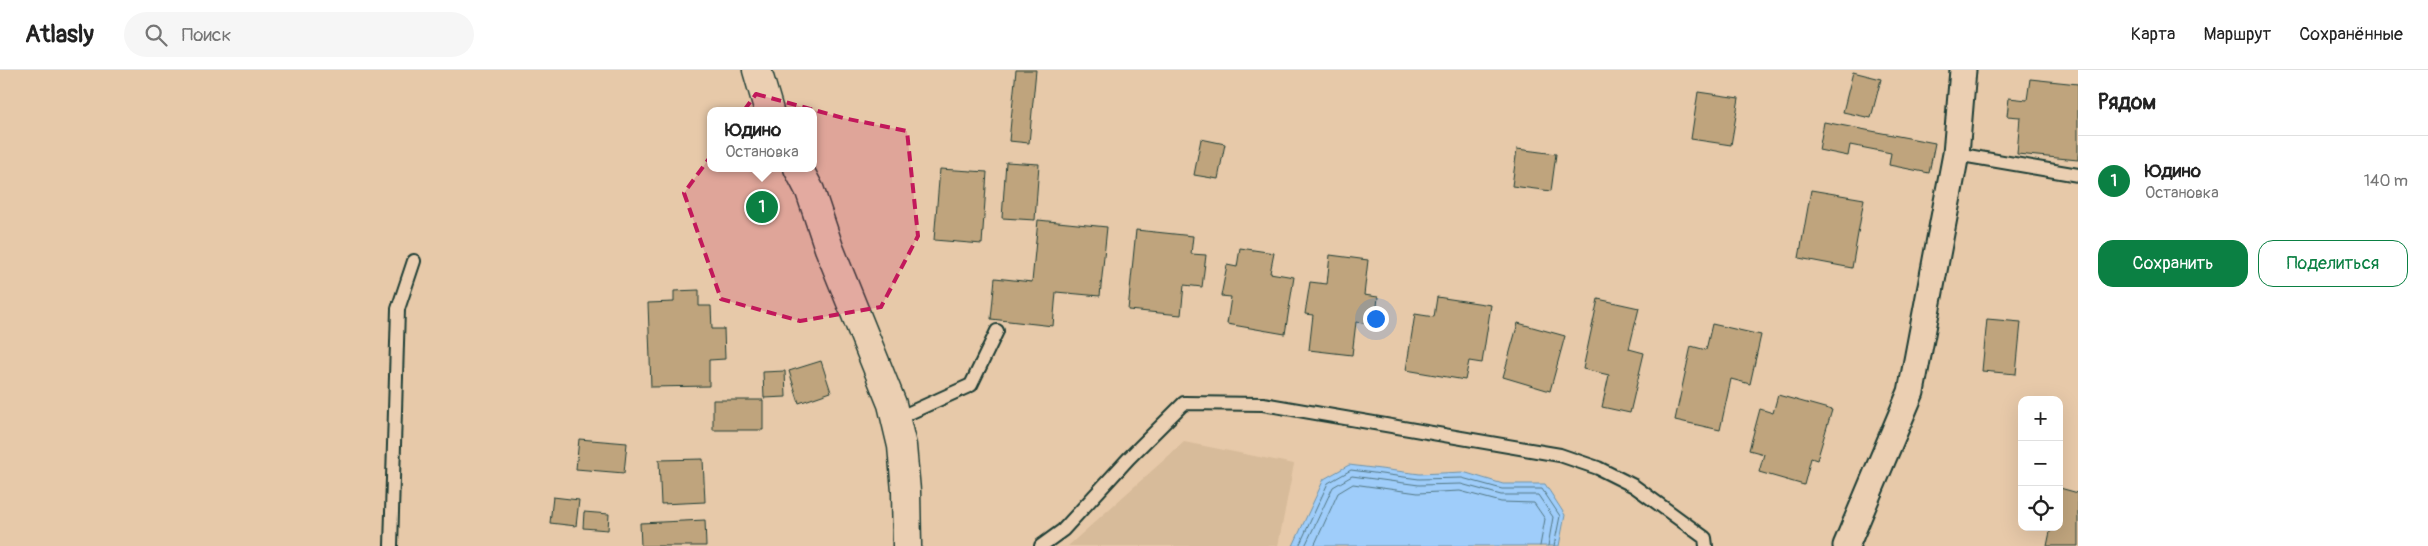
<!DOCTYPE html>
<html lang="ru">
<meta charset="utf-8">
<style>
:root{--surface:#fff;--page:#f6f6f6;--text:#222;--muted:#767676;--line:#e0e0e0;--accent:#0b8043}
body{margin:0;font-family:Pangolin,sans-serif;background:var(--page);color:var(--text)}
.controls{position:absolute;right:15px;bottom:15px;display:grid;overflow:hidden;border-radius:10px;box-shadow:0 5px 20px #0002}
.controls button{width:45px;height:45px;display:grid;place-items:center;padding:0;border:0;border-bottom:1px solid var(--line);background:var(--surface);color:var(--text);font:25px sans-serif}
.you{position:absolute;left:1375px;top:248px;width:18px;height:18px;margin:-12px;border:4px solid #fff;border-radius:50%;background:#1a73e8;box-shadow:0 0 0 8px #1a73e833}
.badge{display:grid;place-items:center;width:32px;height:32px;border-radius:50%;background:var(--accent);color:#fff;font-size:16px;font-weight:700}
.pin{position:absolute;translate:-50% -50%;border:2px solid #fff;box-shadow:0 1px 5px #0006}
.popup{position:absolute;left:707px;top:37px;width:110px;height:65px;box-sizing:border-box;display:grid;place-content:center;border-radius:10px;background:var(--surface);filter:drop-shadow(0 1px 4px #0005);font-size:16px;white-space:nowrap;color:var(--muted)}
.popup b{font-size:19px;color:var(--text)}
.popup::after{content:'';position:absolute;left:50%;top:100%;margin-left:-10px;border:10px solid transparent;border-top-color:var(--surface)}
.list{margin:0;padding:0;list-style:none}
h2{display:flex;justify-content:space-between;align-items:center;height:65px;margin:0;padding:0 20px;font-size:21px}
h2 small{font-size:16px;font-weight:400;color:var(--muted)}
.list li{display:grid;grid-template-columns:32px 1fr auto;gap:15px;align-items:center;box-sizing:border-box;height:90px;padding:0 20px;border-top:1px solid var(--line)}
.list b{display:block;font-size:19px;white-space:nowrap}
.list p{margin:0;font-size:16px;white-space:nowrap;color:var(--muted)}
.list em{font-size:16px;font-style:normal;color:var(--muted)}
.actions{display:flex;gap:10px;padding:15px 20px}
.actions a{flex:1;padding:11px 0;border:1px solid var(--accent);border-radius:15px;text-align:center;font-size:18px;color:var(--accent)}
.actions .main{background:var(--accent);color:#fff}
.icon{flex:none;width:28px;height:28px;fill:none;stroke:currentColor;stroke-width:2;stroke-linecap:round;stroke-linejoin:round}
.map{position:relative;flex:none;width:2078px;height:476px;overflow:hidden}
header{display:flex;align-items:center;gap:30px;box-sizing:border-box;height:70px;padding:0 25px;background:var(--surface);border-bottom:1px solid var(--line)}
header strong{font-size:24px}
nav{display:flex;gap:28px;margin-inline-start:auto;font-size:18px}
.search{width:350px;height:45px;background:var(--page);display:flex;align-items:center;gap:12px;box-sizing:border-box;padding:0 18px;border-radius:28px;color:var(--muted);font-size:19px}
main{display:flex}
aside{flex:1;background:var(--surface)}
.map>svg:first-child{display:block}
.built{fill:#d7bb9a}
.water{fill:#9fcdfa;stroke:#6c93ab}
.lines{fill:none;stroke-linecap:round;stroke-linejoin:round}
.shore{stroke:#527783;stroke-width:1}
.building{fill:#bfa47d;stroke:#1f3d34}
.service-casing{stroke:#1f3d34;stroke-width:16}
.minor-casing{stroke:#1f3d34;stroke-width:29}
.tertiary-casing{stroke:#1f3d34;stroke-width:31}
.service{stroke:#ebcfb2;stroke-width:12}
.minor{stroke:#ebcfb2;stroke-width:25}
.tertiary{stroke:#ebcfb2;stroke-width:28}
.marked{fill:#c2185b;fill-opacity:0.2;stroke:#c2185b;stroke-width:4;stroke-dasharray:10 6;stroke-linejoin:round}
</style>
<header>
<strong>Atlasly</strong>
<div class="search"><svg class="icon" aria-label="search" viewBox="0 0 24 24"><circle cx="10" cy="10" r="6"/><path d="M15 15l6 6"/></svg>Поиск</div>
<nav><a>Карта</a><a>Маршрут</a><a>Сохранённые</a></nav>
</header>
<main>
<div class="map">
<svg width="2078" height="476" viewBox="0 0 2078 476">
<rect width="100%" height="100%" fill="#e7c9a9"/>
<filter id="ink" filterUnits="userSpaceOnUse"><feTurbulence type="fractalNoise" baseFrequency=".02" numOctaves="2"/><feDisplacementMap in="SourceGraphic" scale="10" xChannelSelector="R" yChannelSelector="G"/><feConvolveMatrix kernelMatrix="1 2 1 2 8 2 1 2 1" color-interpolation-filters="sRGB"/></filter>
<g filter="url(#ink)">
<path class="built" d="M 1184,372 L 1294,394 L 1278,476 L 1068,476 Z"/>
<path class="water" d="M 1349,395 L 1420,404 L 1463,402 L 1503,414 L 1545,414 L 1565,445 L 1559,476 L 1293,476 L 1324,409 Z"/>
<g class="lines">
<path class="shore" d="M 1299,476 L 1328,413 L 1351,400 L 1419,409 L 1462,408 L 1502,419 L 1542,419 L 1560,446 L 1554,476
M 1305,476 L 1333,417 L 1352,406 L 1419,415 L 1461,414 L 1501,425 L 1538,425 L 1553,447 L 1548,476
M 1314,476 L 1338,423 L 1353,414 L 1418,423 L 1460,421 L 1501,432 L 1534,433 L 1545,449 L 1540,476"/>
</g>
<path class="building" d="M 1016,0 L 1036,0 L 1029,73 L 1009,71 Z
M 1853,2 L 1881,9 L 1871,48 L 1843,42 Z
M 2030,9 L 2078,14 L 2078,90 L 2017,84 L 2020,47 L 2007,46 L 2009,28 L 2027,30 Z
M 1698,22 L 1739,28 L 1731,75 L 1691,69 Z
M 1824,52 L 1935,73 L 1929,103 L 1889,95 L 1891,83 L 1850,75 L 1848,86 L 1819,80 Z
M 1201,69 L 1225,74 L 1218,109 L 1194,105 Z
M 1517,79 L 1556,84 L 1551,121 L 1512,116 Z
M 1006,92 L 1039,94 L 1035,150 L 1002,148 Z
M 940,99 L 987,102 L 982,174 L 934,170 Z
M 1811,120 L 1864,129 L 1852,198 L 1799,188 Z
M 1038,150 L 1107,157 L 1100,226 L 1056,222 L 1053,256 L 991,249 L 995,208 L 1032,212 Z
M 1136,160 L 1193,166 L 1191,184 L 1206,185 L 1202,217 L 1184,215 L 1181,245 L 1128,240 Z
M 1240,178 L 1274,183 L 1270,203 L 1294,207 L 1285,264 L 1227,254 L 1231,227 L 1221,226 L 1227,195 L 1237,197 Z
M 1330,185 L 1368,190 L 1364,225 L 1378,227 L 1375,255 L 1356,252 L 1352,285 L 1309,280 L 1313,245 L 1305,244 L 1310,212 L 1327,214 Z
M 699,220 L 699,236 L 711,236 L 712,259 L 724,259 L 725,289 L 709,290 L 709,316 L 651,317 L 648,233 L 674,232 L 674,221 Z
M 1437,227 L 1491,235 L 1482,293 L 1469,291 L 1465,310 L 1406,300 L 1415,244 L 1434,247 Z
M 1598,229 L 1639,238 L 1629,279 L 1644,283 L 1630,343 L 1602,337 L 1609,305 L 1583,299 Z
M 1987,249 L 2021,252 L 2016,304 L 1982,301 Z
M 1518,253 L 1565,266 L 1550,321 L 1503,307 Z
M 1712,254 L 1761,265 L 1750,314 L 1731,309 L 1720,360 L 1675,350 L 1691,276 L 1706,280 Z
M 821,291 L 831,322 L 799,333 L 789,301 Z
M 785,301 L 786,327 L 764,328 L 763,302 Z
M 1778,325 L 1832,340 L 1817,390 L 1811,388 L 1804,415 L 1759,402 L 1764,384 L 1749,380 L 1760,339 L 1773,343 Z
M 713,330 L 763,330 L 763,360 L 713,360 Z
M 579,369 L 627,373 L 624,403 L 576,399 Z
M 703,389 L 705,432 L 661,434 L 659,390 Z
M 2060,418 L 2078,423 L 2078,476 L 2047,476 L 2051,457 L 2059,457 Z
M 553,427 L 579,430 L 576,456 L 550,453 Z
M 584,442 L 609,444 L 608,460 L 583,458 Z
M 705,450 L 706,476 L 641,476 L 640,453 Z"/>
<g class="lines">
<g class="service-casing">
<path id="service" d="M 1956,84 L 2078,105
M 896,349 L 971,315 L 997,261
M 391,476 L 398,239 L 414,191
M 1041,476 L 1063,460 L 1129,388 L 1184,333 L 1263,334 L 1560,385 L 1598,398 L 1634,416 L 1705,468 L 1706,476"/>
</g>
<g class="minor-casing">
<path id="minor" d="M 1846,476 L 1911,322 L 1956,84 L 1963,0"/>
</g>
<g class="tertiary-casing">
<path id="tertiary" d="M 757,0 L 769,41
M 798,98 L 810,121 L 829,178 L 892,334 L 902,376 L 906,421 L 907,476"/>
</g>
<use href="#service" class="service"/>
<use href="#minor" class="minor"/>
<use href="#tertiary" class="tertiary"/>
</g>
</g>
<path class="marked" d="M 756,24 L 843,48 L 907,61 L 918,166 L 881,237 L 800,251 L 721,229 L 684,123 Z"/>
</svg>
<div class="controls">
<button>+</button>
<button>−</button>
<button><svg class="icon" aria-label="locate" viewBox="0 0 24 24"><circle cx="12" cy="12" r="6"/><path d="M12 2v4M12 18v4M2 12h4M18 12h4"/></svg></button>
</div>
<div class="you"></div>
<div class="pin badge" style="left:762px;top:137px">1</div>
<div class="popup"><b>Юдино</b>Остановка</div>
</div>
<aside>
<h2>Рядом<small></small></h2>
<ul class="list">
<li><span class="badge">1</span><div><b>Юдино</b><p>Остановка</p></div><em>140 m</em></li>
</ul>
<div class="actions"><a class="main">Сохранить</a><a>Поделиться</a></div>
</aside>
</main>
